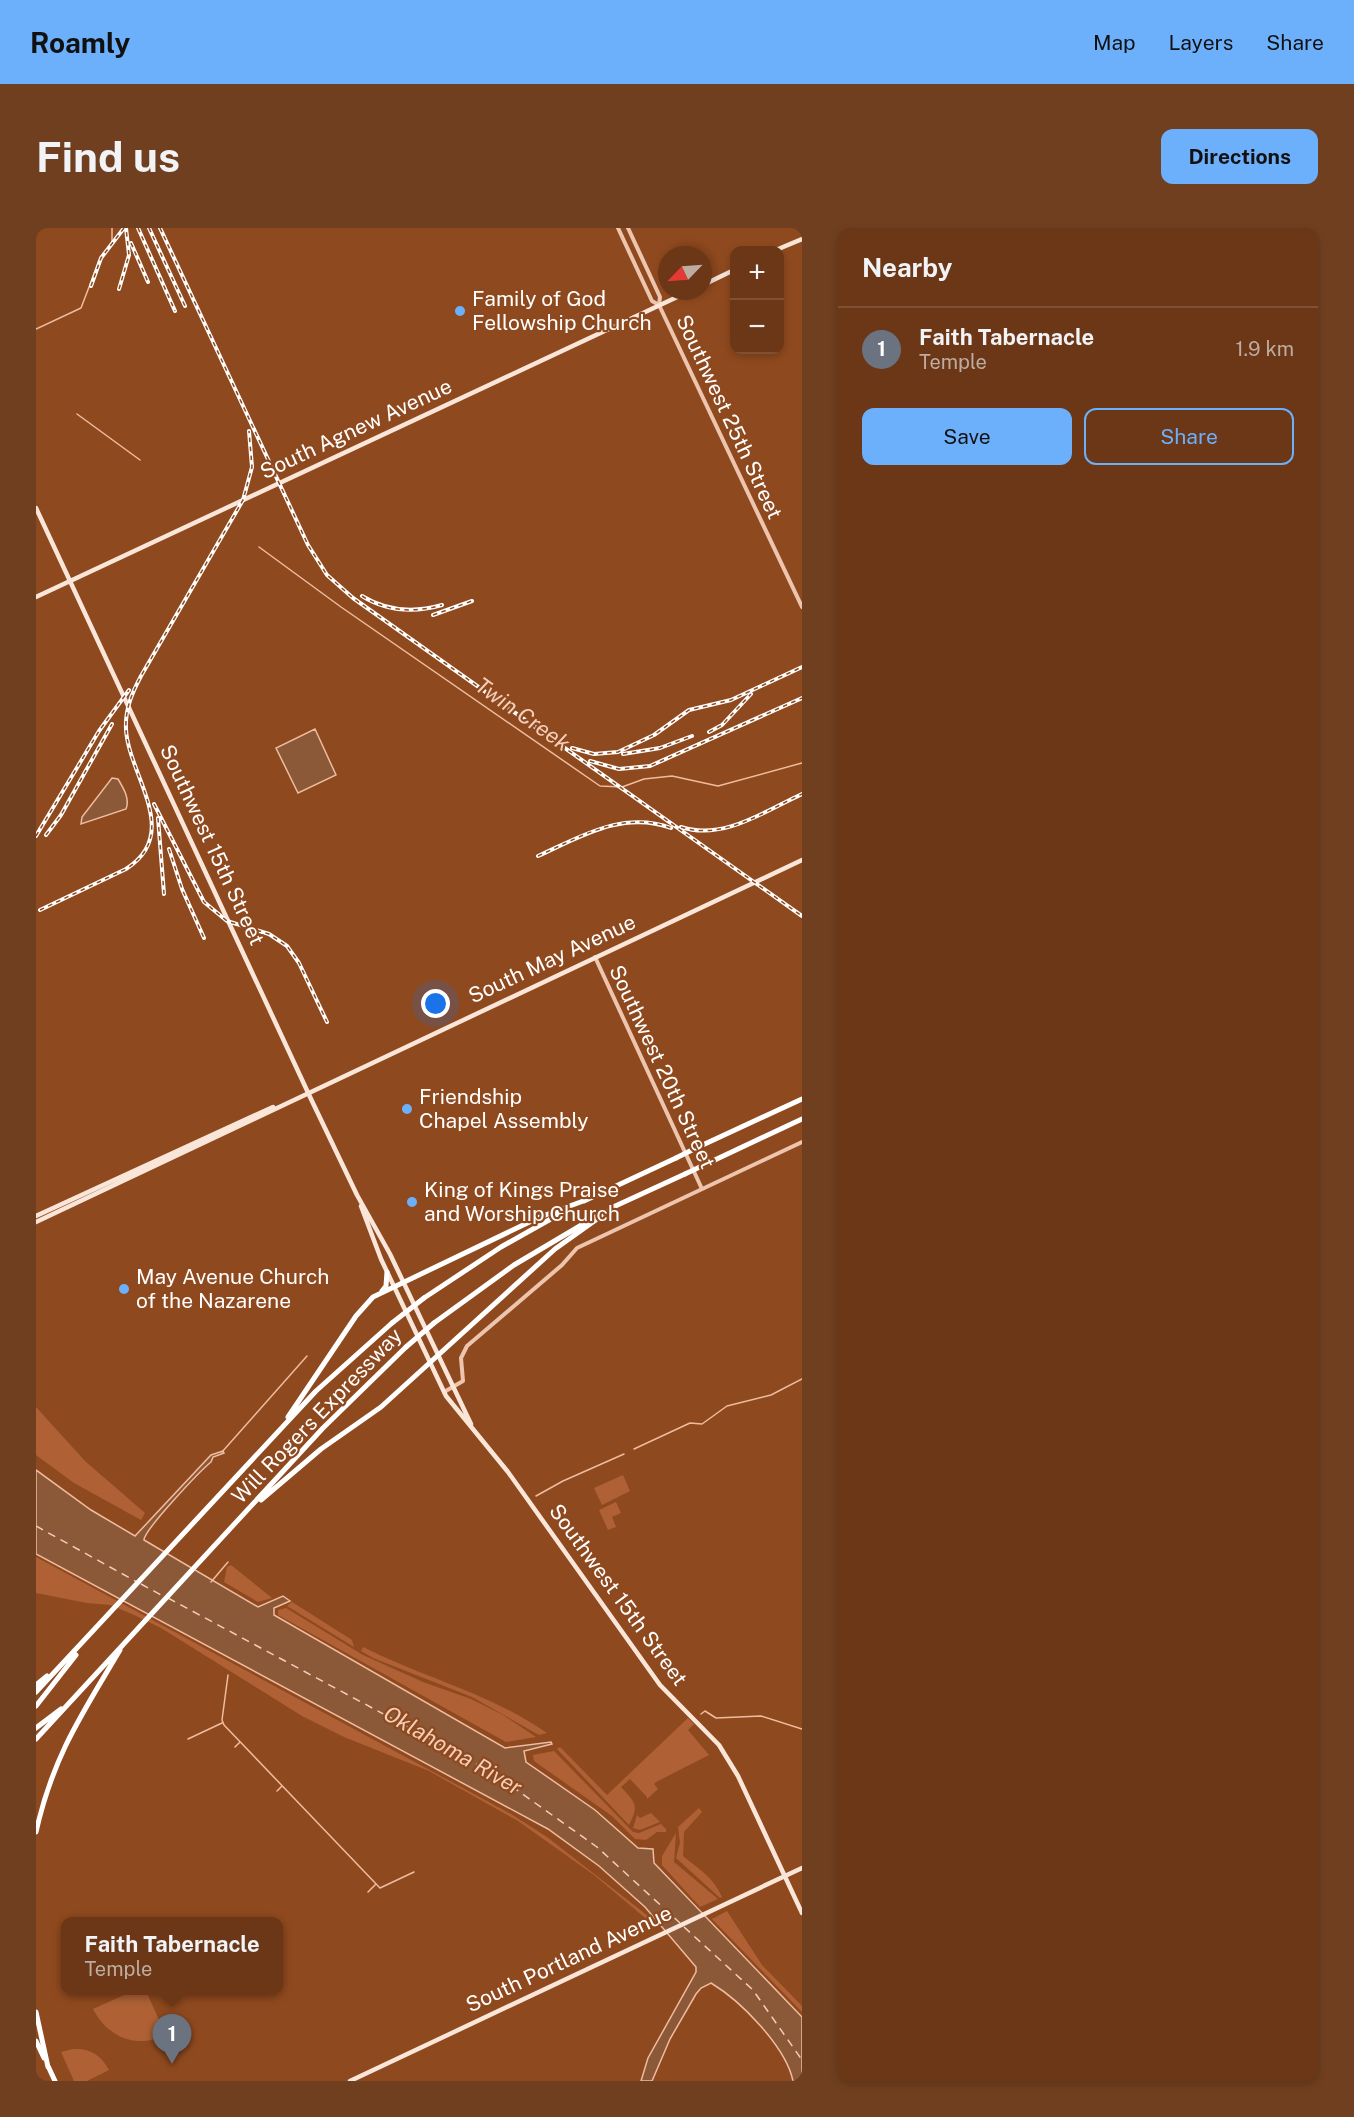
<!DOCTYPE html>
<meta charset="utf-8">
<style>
:root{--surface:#6b3716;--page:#703f1f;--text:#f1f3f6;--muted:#beaca1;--line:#7e5135;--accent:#6cb0fc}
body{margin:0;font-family:"Public Sans",sans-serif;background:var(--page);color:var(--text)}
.controls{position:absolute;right:18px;top:18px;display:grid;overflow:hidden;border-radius:12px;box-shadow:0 3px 9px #0003}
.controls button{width:54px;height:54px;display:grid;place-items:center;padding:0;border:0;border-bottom:2px solid var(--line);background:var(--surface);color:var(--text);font:30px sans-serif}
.compass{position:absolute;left:622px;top:18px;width:54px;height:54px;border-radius:50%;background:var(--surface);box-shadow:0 3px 9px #0003;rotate:245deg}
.you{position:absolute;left:400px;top:776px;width:21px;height:21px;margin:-15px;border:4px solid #fff;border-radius:50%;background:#1a73e8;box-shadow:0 0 0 9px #1a73e833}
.badge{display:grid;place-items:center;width:39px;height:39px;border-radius:50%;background:var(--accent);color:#fff;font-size:20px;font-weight:700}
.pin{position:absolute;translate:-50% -50px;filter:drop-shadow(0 2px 3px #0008)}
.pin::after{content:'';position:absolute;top:32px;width:21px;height:18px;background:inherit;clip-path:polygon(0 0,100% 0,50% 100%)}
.popup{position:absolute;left:25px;top:1689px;width:222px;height:78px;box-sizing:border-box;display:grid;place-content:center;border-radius:12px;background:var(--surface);filter:drop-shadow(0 2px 4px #0005);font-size:20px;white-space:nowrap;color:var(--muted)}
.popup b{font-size:22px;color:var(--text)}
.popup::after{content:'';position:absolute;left:50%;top:100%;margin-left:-12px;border:12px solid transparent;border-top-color:var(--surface)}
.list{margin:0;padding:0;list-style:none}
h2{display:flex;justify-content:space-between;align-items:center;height:78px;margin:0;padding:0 24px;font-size:26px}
h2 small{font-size:20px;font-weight:400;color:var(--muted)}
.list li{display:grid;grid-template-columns:39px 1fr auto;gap:18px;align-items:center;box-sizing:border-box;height:84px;padding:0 24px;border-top:2px solid var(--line)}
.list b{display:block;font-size:22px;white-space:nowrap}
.list p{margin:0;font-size:20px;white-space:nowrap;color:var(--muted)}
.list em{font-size:20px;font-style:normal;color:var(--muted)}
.actions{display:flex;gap:12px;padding:18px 24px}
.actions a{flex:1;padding:14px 0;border:2px solid var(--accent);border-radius:12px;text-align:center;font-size:21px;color:var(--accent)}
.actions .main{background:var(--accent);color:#111}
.map{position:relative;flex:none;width:766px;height:1853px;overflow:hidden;border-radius:12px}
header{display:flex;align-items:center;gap:36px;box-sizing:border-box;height:84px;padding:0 30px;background:var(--accent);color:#111}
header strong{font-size:28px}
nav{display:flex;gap:33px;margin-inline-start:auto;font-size:21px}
.intro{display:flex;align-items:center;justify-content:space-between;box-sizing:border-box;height:144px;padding:0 36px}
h1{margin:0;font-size:42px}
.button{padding:15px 27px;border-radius:12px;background:var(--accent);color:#111;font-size:21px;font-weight:700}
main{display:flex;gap:36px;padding:0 36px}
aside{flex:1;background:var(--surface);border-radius:12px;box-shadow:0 3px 9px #0003}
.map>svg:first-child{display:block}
.green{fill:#af6135}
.water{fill:#8b5838;stroke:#efbca0;stroke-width:1.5}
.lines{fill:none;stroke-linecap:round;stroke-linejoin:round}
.stream{stroke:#efbca0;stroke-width:1.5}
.ferry{stroke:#f4ceb9;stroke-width:1.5;stroke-dasharray:8 6;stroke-linecap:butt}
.tertiary{stroke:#edc4ad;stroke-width:4}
.secondary{stroke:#fae6d9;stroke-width:4.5}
.motorway{stroke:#fff;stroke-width:5}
.rail-casing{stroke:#fff;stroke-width:4}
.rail{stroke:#8f491e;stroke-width:1.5;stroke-dasharray:4.5;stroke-linecap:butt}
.motorway-bridge{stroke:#fff;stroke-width:5}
.poi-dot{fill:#6cb0fc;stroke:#8f491e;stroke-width:2}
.labels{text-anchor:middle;stroke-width:4.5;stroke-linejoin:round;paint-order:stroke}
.poi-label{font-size:21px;fill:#fff;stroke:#8f491e;text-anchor:start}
.street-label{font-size:21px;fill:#fff;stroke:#8f491e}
.water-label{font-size:22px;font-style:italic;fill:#f4ceb9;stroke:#8f491e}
</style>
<header>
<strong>Roamly</strong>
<nav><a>Map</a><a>Layers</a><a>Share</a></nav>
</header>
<div class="intro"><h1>Find us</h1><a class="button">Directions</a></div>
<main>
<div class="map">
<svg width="766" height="1853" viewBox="0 0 766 1853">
<rect width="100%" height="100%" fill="#8f491e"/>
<path class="green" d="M 0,1179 L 49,1233 L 109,1285 L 105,1292 L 38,1255 L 0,1227 Z
M 587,1247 L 594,1263 L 566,1277 L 558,1260 Z
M 580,1274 L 585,1285 L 576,1289 L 580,1299 L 572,1302 L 563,1282 Z
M 0,1329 L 475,1586 L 511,1609 L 621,1695 L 620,1699 L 558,1647 L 482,1593 L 393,1543 L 308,1509 L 266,1488 L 125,1400 L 96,1386 L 74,1377 L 51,1375 L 0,1365 Z
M 195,1337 L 236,1370 L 222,1374 L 188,1354 L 191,1339 Z
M 256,1374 L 316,1412 L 318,1419 L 251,1378 Z
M 250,1380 L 327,1427 L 387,1454 L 435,1471 L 467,1487 L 500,1509 L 470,1514 L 242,1387 L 242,1382 Z
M 327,1419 C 388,1450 454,1465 511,1505 L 503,1507 L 436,1469 L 337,1430 L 325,1423 Z
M 652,1490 L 658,1496 L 652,1502 L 673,1527 L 620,1554 L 618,1556 L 622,1561 L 611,1571 L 611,1569 L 594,1551 L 585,1559 C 600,1575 603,1577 593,1597 L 521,1521 L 524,1519 L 571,1567 Z
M 518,1523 L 597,1604 L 603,1605 L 625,1596 L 630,1601 L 630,1604 L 621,1604 L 610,1612 L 599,1611 L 576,1588 L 498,1533 L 497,1527 Z
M 663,1580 L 666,1584 L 648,1604 L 647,1628 C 663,1641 678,1650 686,1669 L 684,1670 L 640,1630 L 644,1615 L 642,1599 Z
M 615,1585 L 624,1594 L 604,1602 L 597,1600 L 601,1587 L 604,1590 Z
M 640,1605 L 638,1634 L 682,1671 L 664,1679 L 626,1637 L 626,1628 Z
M 691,1683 L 726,1737 L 766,1778 L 766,1784 L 676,1691 Z
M 97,1763 L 110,1763 L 130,1807 C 101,1821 72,1810 57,1781 Z
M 37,1821 C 54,1820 65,1827 73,1842 L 51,1853 L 38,1853 L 25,1824 Z"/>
<path class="water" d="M 279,501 L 300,547 L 262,565 L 240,520 Z
M 76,550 L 82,551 C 88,561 94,571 90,581 L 45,596 L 46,589 Z
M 187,1223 L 188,1225 L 177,1229 L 175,1234 C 163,1244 108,1302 108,1312 L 222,1379 L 247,1368 L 254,1373 L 238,1380 L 238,1387 L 469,1520 L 515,1514 L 516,1516 L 488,1523 L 490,1534 L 559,1582 L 602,1620 L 617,1621 L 618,1635 L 766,1789 L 766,1853 L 757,1853 C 750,1819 705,1773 675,1755 L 665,1760 L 660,1766 L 634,1811 L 616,1853 L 605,1853 L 612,1830 L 660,1744 L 660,1739 L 609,1679 L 563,1638 L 512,1601 L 0,1326 L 0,1242 L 55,1282 L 99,1308 L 175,1227 Z"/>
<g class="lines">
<path class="stream" d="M 0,101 L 45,80 L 63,33 L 76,14 L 76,0
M 41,186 L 104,232
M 223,319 L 305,379 L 564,558 L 586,559 L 608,551 L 636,548 L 682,558 L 766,535
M 598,1221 L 654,1195 L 666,1196 L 691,1178 L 735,1167 L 766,1151
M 186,1224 L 271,1128
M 500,1268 L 527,1253 L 588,1226
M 175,1354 L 192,1334
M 192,1447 L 186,1492 L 188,1497 L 344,1660 L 378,1644
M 665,1486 L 669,1483 L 680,1490 L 725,1488 L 766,1501
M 152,1511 L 186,1495
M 199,1519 L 204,1514
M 241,1563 L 246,1558
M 332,1664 L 340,1656"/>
<path class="ferry" d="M 0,1298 L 101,1354
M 105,1356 L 127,1368
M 132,1370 L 457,1545 L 561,1619 L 644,1695
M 648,1699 L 717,1762 L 766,1832"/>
<path class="tertiary" d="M 582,0 L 616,73 L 623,77
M 592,0 L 624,69 L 623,77 L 766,379
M 559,729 L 666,961
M 408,1164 L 427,1153 L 425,1130 L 431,1118 L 526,1037 L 541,1020 L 766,914"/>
<path class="secondary" d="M 740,22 L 766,11
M 667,57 L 698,42
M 0,280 L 275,871 L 321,967 L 354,1026 L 435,1196
M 0,369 L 654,63
M 325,978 L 345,1031 L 410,1168 L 472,1244 L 624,1457 L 683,1517 L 702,1548 L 766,1685
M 0,988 L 237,879
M 0,994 L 766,632
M 314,1853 L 766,1640"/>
<path class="motorway" d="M 658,921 L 766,871
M 666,938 L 766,891
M 548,973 L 640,930
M 575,980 L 649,946
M 346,1063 L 350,1058 L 351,1044
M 388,1070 L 465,1019 L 529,983
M 398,1095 L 478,1037 L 559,989
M 252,1189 L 320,1088 L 337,1069 L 504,989 L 550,972
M 225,1272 L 285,1221 L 345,1179 L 519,1021 L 578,979
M 0,1457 L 11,1448
M 0,1464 L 280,1163 L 356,1095
M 0,1478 L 40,1427
M 0,1500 L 25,1481
M 0,1511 L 287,1200 L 370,1119
M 0,1604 C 17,1528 46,1486 84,1422
M 0,1784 L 12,1839
M 0,1813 L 8,1830
M 12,1838 L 19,1853"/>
<g class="rail-casing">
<path id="rail" d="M 102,0 L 139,83
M 113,0 L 149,78
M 124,0 L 272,317 L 291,347 L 317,370 L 766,688
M 95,15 L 112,54
M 55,58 L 65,30 L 88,0
M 83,61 L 93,27 L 90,0
M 326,368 C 352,384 378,385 406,377
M 397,387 L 436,373
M 673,504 L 686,497 L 715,466
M 536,520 L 558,526 L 582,524 L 618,507 L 653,482 L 695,472 L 766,439
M 587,526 L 624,520 L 656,508
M 554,533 L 583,541 L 614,538 L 766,470
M 118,576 L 168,674 L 191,693 L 233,706 L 251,718 L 263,735 L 291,794
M 122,590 L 128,666
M 645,599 C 687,613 729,583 766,566
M 10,607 L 25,587 L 76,496
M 0,608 L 63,503 L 93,462
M 133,621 L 146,661 L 168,710
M 502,628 C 544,609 587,582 635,600
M 4,682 L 90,641 C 147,605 92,547 90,501 C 89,481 96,465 105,448 L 207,272 L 216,239 L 213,203"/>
</g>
<use href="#rail" class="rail"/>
<path class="motorway-bridge" d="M 640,930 L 658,921
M 649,946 L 666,938
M 356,1095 L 388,1070
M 370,1119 L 398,1095"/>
</g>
<g class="poi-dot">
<circle cx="424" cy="83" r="6"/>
<circle cx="371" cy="881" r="6"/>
<circle cx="376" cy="974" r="6"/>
<circle cx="88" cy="1061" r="6"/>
</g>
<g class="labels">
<g class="poi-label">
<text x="436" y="78">Family of God<tspan x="436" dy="24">Fellowship Church</tspan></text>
<text x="383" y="876">Friendship<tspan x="383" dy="24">Chapel Assembly</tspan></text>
<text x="388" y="969">King of Kings Praise<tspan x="388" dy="24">and Worship Church</tspan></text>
<text x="100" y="1056">May Avenue Church<tspan x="100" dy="24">of the Nazarene</tspan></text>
</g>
<g class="street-label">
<text transform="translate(693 189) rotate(65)" y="7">Southwest 25th Street</text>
<text transform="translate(320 201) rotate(-25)" y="7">South Agnew Avenue</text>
<text transform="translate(176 617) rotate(65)" y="7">Southwest 15th Street</text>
<text transform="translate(516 731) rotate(-25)" y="7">South May Avenue</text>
<text transform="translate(626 839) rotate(65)" y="7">Southwest 20th Street</text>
<text transform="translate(281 1188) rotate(-46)" y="7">Will Rogers Expressway</text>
<text transform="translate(582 1367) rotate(54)" y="7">Southwest 15th Street</text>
<text transform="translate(533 1731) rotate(-25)" y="7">South Portland Avenue</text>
</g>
<g class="water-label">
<text transform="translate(487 486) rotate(35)" y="8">Twin Creek</text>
<text transform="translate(417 1522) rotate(30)" y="8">Oklahoma River</text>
</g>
</g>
</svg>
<div class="controls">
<button>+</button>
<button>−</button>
</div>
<svg class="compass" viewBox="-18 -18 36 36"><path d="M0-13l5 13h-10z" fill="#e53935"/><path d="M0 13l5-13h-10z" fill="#beaca1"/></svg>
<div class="you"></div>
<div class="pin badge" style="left:136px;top:1836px;background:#6b7280">1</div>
<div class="popup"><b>Faith Tabernacle</b>Temple</div>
</div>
<aside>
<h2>Nearby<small></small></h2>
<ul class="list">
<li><span class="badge" style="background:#6b7280">1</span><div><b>Faith Tabernacle</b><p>Temple</p></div><em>1.9 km</em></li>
</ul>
<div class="actions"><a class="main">Save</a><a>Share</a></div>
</aside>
</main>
